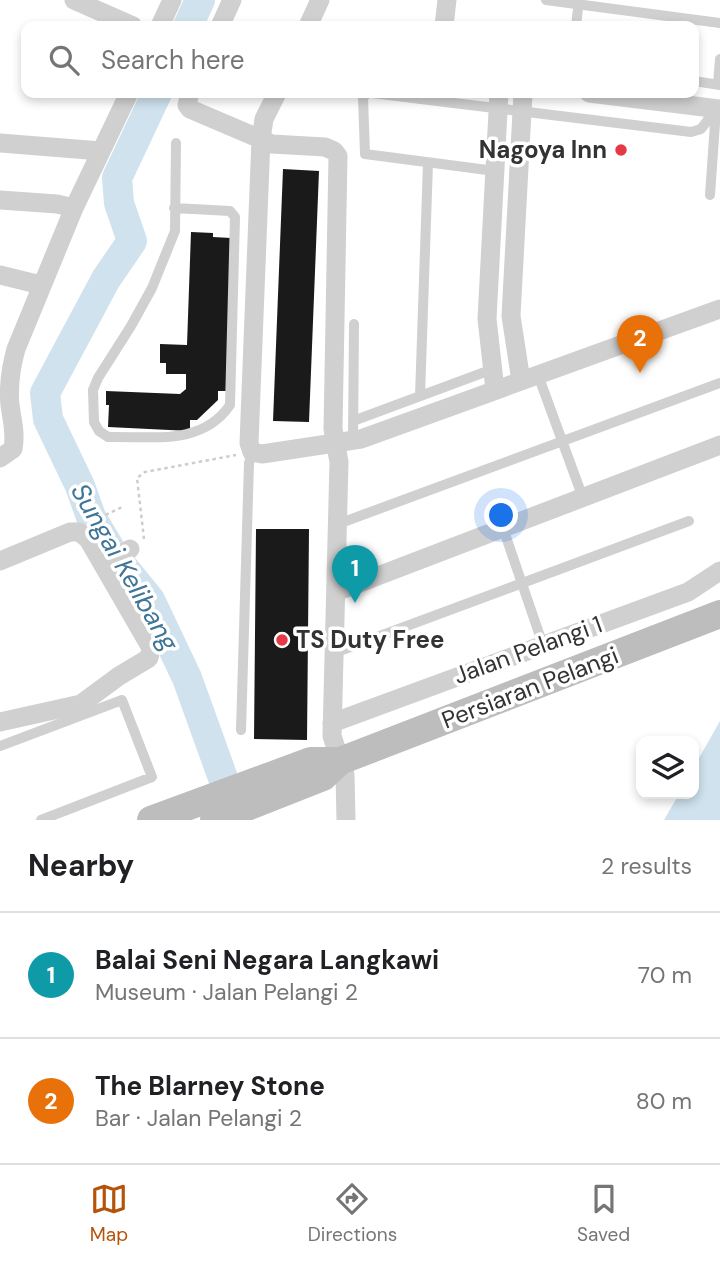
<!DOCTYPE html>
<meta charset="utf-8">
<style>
:root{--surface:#fff;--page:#f6f6f6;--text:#202124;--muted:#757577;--line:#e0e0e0;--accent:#b45309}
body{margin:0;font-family:"DM Sans",sans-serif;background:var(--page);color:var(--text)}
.controls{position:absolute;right:21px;bottom:21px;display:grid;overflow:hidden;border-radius:14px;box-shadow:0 4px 10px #0003}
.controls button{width:63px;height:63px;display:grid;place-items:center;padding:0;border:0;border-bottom:2px solid var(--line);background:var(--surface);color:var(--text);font:35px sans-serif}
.you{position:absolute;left:502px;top:516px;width:24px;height:24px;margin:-18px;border:5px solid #fff;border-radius:50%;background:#1a73e8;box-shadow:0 0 0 10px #1a73e833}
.badge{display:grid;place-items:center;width:46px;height:46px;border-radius:50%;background:var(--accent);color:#fff;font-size:23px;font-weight:700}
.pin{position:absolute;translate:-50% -58px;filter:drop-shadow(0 2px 4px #0008)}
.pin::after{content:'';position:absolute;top:37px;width:24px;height:21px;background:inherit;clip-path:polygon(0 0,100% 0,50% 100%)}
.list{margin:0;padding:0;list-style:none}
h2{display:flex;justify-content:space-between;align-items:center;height:91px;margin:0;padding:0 28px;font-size:30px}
h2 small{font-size:23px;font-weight:400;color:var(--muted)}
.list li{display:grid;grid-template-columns:46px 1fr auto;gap:21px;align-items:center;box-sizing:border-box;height:126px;padding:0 28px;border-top:2px solid var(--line)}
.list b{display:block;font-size:26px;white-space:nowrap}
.list p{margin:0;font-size:23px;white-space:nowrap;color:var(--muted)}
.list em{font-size:23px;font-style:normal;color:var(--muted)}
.icon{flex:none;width:38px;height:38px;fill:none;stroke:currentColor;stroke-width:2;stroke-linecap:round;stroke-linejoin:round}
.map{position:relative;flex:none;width:720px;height:820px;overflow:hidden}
.search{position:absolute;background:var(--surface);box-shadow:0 4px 10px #0003;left:21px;right:21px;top:21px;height:77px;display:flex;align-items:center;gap:18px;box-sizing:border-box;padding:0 24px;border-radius:14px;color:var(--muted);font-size:26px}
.sheet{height:343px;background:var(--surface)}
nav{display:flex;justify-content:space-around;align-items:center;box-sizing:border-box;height:98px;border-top:2px solid var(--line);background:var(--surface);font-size:19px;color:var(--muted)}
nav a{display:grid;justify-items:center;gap:4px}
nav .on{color:var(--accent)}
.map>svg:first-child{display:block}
.water{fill:#cfe2ee}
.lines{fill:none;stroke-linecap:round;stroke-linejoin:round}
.river{stroke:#cfe2ee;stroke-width:30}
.building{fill:#1a1a1a}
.path{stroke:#cdcdcd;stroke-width:2.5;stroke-dasharray:3.5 3.5;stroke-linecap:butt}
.lane{stroke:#d0d0d0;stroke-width:10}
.street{stroke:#d0d0d0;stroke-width:19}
.secondary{stroke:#bdbdbd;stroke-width:28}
.poi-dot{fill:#e63946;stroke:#fff;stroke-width:2.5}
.labels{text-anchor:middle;stroke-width:7;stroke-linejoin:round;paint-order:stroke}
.poi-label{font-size:24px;font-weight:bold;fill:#333;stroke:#fff;text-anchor:end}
.street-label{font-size:24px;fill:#333;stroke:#fff}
.water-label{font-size:26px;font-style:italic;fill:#3f7597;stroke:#fff}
</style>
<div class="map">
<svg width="720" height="820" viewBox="0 0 720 820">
<rect width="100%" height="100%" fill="#fff"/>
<path class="water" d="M 720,721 L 720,820 L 664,820 L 679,794 L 694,794 L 694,767 Z"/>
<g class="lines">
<path class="river" d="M 188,26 L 200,0
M 157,93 L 117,178 L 119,203 L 132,241 L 106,279 L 45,393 L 48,419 L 80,486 L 91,517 L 115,557 L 150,600 L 187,678 L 223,778"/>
</g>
<path class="building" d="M 283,169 L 319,171 L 309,422 L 273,421 Z
M 191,232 L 213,233 L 213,237 L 231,238 L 226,391 L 218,391 L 218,400 L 197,420 L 190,420 L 190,431 L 108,427 L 109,405 L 106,405 L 106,391 L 180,394 L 186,389 L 186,374 L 166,374 L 166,363 L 160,363 L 160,344 L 187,345 Z
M 256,529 L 309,529 L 307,740 L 254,739 Z"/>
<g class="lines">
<path class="path" d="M 93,521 L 122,507
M 144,539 L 137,478 L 145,472 L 236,455"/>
<path class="lane" d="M 546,0 L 720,23
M 576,26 L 579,0
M 694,81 L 720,85
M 718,84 L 720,59
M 368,93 L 363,97 L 365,154 L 495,171
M 372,93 L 691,132 L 701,129 L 716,109
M 710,195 L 716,109
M 174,208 L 230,211 L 235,217 L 230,405 C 202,446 153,436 108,437 L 99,431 L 94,422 L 93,390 L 98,378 L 131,326 L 152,288 L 175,231 L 176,143
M 538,375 L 583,498
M 420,396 L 428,163
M 353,421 L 493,369
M 353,441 L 354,324
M 338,524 L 720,383
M 503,528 L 543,645
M 334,653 L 689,521
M 241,730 L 249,463 L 252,452
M 0,746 L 122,700 L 152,777 L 41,820"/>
<path class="street" d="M 74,0 L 133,26
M 160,26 L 172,0
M 220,26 L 232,0
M 308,26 L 320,0
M 444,26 L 447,0
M 190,93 L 187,105 L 190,109 L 272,144 L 325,147 L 334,151 L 338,156 L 333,429 L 339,462 L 332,736 L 345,775 L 346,820
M 277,93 L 264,119 L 261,139 L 249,443 L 252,452 L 262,454 L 361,439 L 720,309
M 589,93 L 720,109
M 0,143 L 101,151
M 0,200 L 57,204 L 74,208 L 129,93
M 0,275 L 41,285
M 521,381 L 511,316 L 523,93
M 495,390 L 487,319 L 499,93
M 0,458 L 13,449 C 16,434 12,420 10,405 C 8,385 11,367 16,349 L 74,208
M 0,561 L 70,532 L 79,532 L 88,539 L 151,648 L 149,658 L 119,676 L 81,704 L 0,722
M 104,566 L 130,549
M 336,592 L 720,445
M 332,723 L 688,592 L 720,571"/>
<path class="secondary" d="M 151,820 L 311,761 L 340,761
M 214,820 L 323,777 L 340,761 L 720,614"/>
</g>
<g class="poi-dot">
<circle cx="621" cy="150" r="7"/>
<circle cx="282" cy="640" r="7"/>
</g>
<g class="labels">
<g class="poi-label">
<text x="607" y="158">Nagoya Inn</text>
<text x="296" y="648" text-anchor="start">TS Duty Free</text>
</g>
<g class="street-label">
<text transform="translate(528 650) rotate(-20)" y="8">Jalan Pelangi 1</text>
<text transform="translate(530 688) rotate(-21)" y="8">Persiaran Pelangi</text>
</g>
<g class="water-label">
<text transform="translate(125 567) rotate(60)" y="9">Sungai Kelibang</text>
</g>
</g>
</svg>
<div class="controls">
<button><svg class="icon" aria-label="layers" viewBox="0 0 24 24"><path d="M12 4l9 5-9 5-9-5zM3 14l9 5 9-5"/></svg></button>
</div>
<div class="you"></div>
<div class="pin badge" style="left:355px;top:603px;background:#0f9aa8">1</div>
<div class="pin badge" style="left:640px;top:373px;background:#e8710a">2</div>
<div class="search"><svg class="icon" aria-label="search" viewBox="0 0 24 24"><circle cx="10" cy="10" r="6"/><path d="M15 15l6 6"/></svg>Search here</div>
</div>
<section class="sheet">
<h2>Nearby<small>2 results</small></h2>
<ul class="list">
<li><span class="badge" style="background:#0f9aa8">1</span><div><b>Balai Seni Negara Langkawi</b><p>Museum · Jalan Pelangi 2</p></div><em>70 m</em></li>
<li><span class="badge" style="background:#e8710a">2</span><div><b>The Blarney Stone</b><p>Bar · Jalan Pelangi 2</p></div><em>80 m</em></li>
</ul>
</section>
<nav>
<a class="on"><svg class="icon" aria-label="map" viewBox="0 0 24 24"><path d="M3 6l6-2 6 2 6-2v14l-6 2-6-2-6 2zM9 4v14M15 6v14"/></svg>Map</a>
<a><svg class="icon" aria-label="directions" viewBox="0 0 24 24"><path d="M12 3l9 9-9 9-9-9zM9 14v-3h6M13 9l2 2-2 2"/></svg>Directions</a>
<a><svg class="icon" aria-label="saved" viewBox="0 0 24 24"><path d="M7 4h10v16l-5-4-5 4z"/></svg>Saved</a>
</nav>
